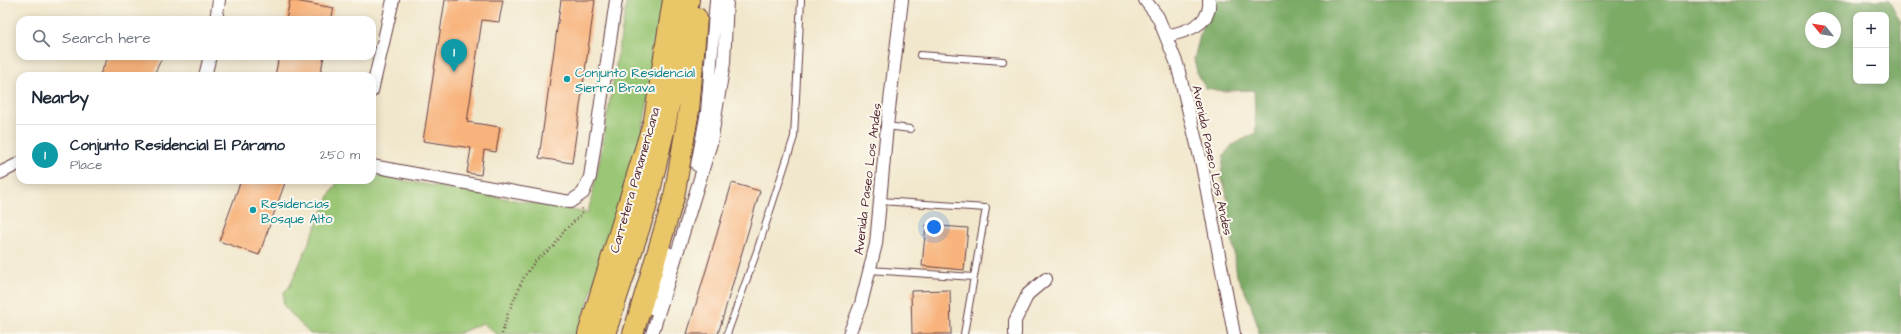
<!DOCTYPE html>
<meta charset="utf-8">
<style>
:root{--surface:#fff;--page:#f2f2f3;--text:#1f2937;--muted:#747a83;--line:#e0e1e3;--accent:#2563eb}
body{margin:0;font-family:"Architects Daughter",sans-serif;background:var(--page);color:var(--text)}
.controls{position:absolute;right:12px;top:12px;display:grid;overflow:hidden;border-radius:8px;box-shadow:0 2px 10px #0003}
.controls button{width:36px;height:36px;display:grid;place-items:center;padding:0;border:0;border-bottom:1px solid var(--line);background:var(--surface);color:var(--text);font:20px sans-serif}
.compass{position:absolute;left:1805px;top:12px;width:36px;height:36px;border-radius:50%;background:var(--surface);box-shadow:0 2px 10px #0003;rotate:300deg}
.you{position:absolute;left:934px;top:227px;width:14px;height:14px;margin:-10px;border:3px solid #fff;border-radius:50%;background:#1a73e8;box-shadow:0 0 0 6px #1a73e833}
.badge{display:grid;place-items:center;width:26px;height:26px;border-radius:50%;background:var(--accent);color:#fff;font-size:13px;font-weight:700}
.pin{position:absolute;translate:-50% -33px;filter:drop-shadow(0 1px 2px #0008)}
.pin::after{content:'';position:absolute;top:21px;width:14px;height:12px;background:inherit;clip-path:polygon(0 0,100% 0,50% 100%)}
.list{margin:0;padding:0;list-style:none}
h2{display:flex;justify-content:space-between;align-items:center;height:52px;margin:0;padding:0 16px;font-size:17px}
h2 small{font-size:13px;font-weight:400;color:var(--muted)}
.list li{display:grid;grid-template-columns:26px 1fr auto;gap:12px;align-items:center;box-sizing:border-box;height:60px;padding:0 16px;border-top:1px solid var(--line)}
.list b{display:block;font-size:15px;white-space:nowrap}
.list p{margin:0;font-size:13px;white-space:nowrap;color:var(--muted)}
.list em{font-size:13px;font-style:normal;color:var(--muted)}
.icon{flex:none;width:22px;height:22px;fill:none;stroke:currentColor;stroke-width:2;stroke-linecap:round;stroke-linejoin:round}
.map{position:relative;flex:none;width:1901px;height:334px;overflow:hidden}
.search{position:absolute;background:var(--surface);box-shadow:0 2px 10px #0003;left:16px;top:16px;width:360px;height:44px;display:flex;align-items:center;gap:10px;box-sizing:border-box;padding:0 14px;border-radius:12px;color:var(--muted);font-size:15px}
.panel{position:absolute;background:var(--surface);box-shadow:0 2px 10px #0003;left:16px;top:72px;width:360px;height:112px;border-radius:12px}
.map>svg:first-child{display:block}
.green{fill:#9ac674;stroke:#727250}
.forest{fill:#7bab66;stroke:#626548;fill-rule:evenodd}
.building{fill:#f8b37b}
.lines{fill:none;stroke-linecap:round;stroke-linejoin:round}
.lane-casing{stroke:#633d43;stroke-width:8}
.street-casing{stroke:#633d43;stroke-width:14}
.primary-casing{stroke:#633d43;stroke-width:22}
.path{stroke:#633d43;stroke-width:2.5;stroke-dasharray:1 3;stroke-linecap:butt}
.lane{stroke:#fff;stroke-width:6}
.street{stroke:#fff;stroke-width:12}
.primary{stroke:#e9c769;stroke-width:20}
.culture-dot{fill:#0f9aa8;stroke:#fbf7ec;stroke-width:1.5}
.labels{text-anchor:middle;stroke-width:4;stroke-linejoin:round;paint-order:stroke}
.culture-label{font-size:13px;fill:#0d838f;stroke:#fbf7ec;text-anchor:start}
.street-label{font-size:13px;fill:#4a1f2b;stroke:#fbf7ec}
</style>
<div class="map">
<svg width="1901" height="334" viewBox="0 0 1901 334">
<rect width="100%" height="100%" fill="#fbf7ec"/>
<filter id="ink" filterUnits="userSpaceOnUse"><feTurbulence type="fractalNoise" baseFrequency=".025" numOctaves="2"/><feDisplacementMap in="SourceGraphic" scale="8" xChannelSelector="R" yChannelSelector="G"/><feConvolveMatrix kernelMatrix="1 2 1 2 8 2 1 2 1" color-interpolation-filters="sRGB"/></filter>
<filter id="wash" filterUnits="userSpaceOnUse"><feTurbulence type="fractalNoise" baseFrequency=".012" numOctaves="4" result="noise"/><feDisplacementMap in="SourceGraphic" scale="16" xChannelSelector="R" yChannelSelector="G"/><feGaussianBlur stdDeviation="0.9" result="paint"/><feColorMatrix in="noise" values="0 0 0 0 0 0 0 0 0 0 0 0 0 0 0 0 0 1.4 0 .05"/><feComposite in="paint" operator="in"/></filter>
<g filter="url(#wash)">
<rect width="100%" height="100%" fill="#f1e7cc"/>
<path class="green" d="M 627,0 L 665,0 L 641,140 L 587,306 L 577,334 L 496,334 L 483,323 L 457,334 L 310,334 L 283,305 L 284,292 L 290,286 L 329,196 L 339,180 L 372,180 L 372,175 L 588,213 L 600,159 Z"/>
<path class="forest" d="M 1209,0 L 1889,0 L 1901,23 L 1901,334 L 1259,334 L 1258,327 L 1250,302 L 1237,276 L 1226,191 L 1221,176 L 1224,155 L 1232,145 L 1256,133 L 1254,90 L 1222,91 L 1206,88 L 1198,76 L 1194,59 ZM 1856,15 L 1886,15 L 1886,81 L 1856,81 ZM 1811,18 L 1835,18 L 1835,42 L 1811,42 Z"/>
<g id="blocks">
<path class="building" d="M 290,0 L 334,8 L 331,20 L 286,20 Z
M 445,0 L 503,0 L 499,22 L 482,20 L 467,122 L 500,127 L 496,152 L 484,150 L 481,175 L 467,173 L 471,148 L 423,141 Z
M 561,0 L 595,0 L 572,163 L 539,158 Z
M 109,56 L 163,56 L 153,76 L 99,76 Z
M 279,56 L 324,56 L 320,76 L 275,76 Z
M 241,180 L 286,180 L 259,255 L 219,241 Z
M 732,183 L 760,191 L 718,334 L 687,334 Z
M 926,225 L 968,228 L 964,270 L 922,266 Z
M 950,290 L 951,334 L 912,334 L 911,291 Z"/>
</g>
</g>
<g filter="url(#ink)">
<use href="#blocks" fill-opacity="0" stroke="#633d43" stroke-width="1"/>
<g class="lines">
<g class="lane-casing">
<path id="lane" d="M 920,55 L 1003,61
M 887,126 L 910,129
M 880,201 L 986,208 L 964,334
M 869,270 L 974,277
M 727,334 L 757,251 L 794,137 L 801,0"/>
</g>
<g class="street-casing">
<path id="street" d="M 1145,0 L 1158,17 L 1177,64 L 1202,165 L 1234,334
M 216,20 L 219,0
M 1166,36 C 1185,32 1212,25 1209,0
M 205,76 L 210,56
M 372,91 L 393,0
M 697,165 L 707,112 L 716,0
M 372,166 L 570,202 L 583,193 L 590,177 L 616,0
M 0,173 L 20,163
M 651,308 L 668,253
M 652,334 L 711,143 L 724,63 L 727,0
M 849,334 L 861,304 L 876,244 L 887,126 L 902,0
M 1015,334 L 1015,321 L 1028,294 L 1046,279"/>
</g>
<g class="primary-casing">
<path id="primary" d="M 588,334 L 654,120 L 673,0
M 605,334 L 646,208 L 665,127 L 689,0
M 633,334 L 674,197 L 689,110 L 697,18"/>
</g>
<path class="path" d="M 502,334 L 508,313 L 524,277 L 536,260 L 554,246 L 565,230 L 582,214 L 582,208"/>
<use href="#lane" class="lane"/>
<use href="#street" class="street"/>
<use href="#primary" class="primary"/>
</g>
</g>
<g class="culture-dot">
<circle cx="567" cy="79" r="4"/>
<circle cx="253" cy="210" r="4"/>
</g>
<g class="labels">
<g class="culture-label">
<text x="575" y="77">Conjunto Residencial<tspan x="575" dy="15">Sierra Brava</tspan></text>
<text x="261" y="208">Residencias<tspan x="261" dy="15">Bosque Alto</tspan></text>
</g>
<g class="street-label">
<text transform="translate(1213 160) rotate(78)" y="5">Avenida Paseo Los Andes</text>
<text transform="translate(867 179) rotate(-83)" y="5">Avenida Paseo Los Andes</text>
<text transform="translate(634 180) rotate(-74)" y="5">Carretera Panamericana</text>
</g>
</g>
</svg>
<div class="controls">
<button>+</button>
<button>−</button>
</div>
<svg class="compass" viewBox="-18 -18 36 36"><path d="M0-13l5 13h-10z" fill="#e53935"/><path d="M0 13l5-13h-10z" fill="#747a83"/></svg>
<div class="you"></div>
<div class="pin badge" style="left:454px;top:72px;background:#0f9aa8">1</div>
<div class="search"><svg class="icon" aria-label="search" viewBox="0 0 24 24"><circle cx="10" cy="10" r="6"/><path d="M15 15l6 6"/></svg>Search here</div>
<section class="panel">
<h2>Nearby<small></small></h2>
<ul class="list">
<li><span class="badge" style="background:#0f9aa8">1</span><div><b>Conjunto Residencial El Páramo</b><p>Place</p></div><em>250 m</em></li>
</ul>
</section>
</div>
